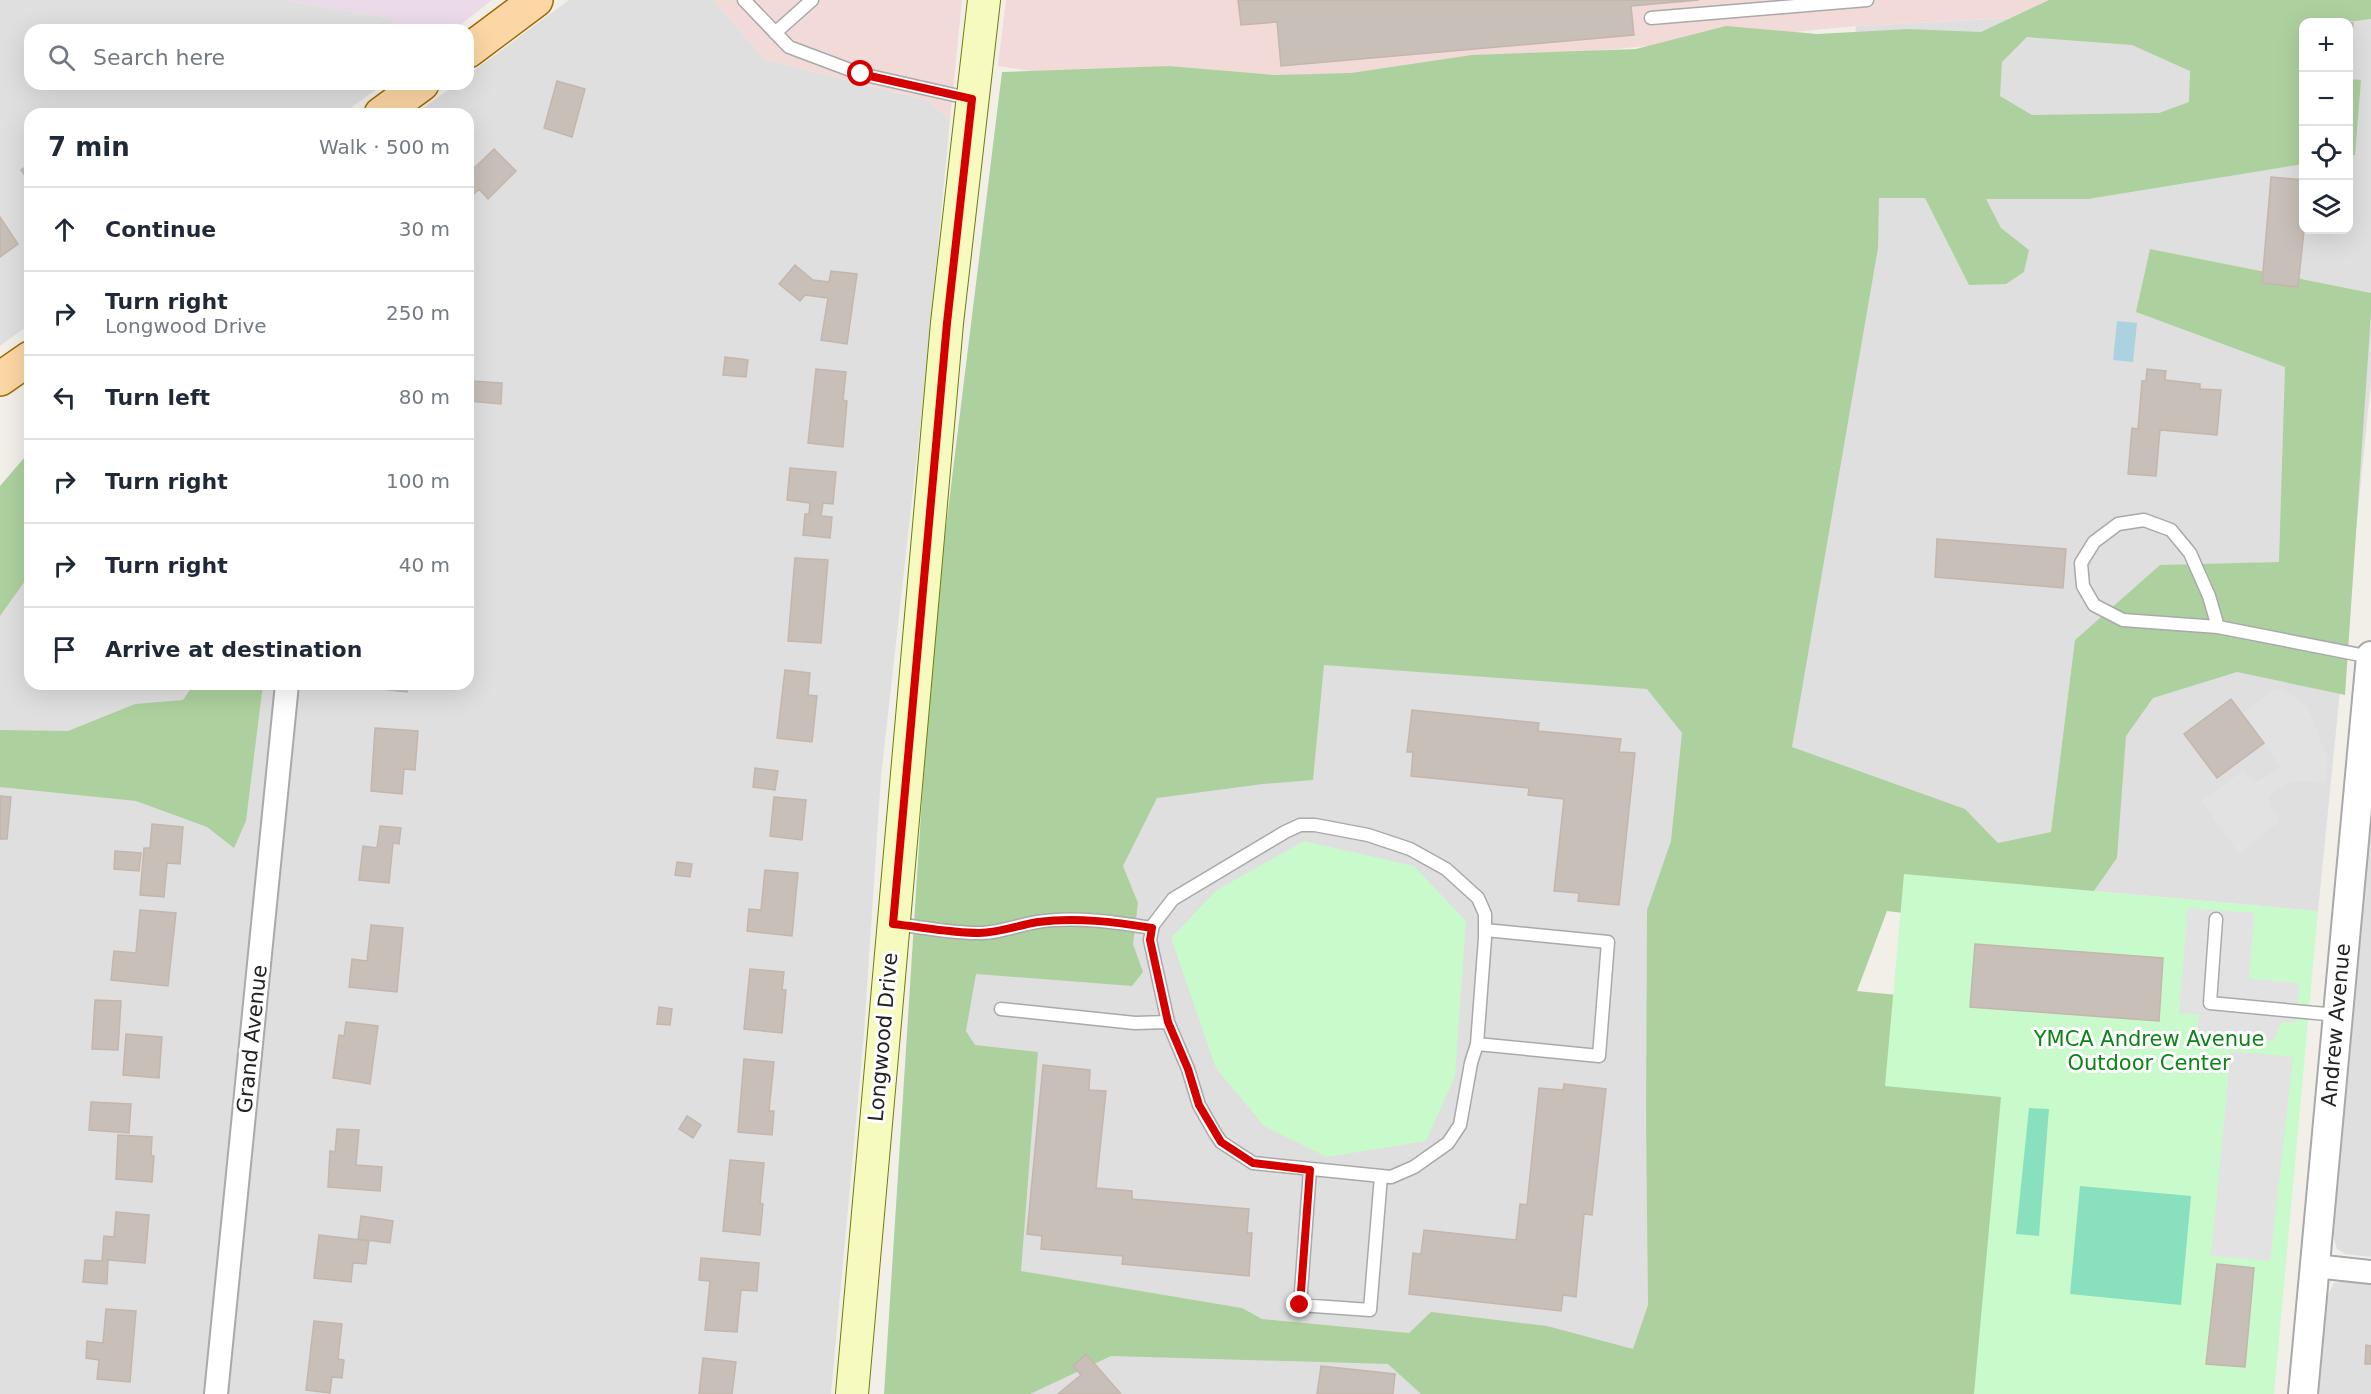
<!DOCTYPE html>
<meta charset="utf-8">
<style>
:root{--surface:#fff;--page:#f6f6f7;--text:#1f2937;--muted:#747a83;--line:#e0e1e3}
body{margin:0;font-family:"DejaVu Sans",sans-serif;background:var(--page);color:var(--text)}
.controls{position:absolute;right:18px;top:18px;display:grid;overflow:hidden;border-radius:12px;box-shadow:0 6px 24px #0002}
.controls button{width:54px;height:54px;display:grid;place-items:center;padding:0;border:0;border-bottom:2px solid var(--line);background:var(--surface);color:var(--text);font:30px sans-serif}
.stop{position:absolute;width:18px;height:18px;margin:-14px;border:4px solid #d40000;border-radius:50%;background:#fff}
.stop.end{background:#d40000;border-color:#fff;box-shadow:0 2px 6px #0008}
.list{margin:0;padding:0;list-style:none}
h2{display:flex;justify-content:space-between;align-items:center;height:78px;margin:0;padding:0 24px;font-size:26px}
h2 small{font-size:20px;font-weight:400;color:var(--muted)}
.list li{display:grid;grid-template-columns:39px 1fr auto;gap:18px;align-items:center;box-sizing:border-box;height:84px;padding:0 24px;border-top:2px solid var(--line)}
.list b{display:block;font-size:22px;white-space:nowrap}
.list p{margin:0;font-size:20px;white-space:nowrap;color:var(--muted)}
.list em{font-size:20px;font-style:normal;color:var(--muted)}
.icon{flex:none;width:33px;height:33px;fill:none;stroke:currentColor;stroke-width:2;stroke-linecap:round;stroke-linejoin:round}
.map{position:relative;flex:none;width:2371px;height:1394px;overflow:hidden}
.search{position:absolute;background:var(--surface);box-shadow:0 6px 24px #0002;left:24px;top:24px;width:450px;height:66px;display:flex;align-items:center;gap:15px;box-sizing:border-box;padding:0 21px;border-radius:18px;color:var(--muted);font-size:22px}
.panel{position:absolute;background:var(--surface);box-shadow:0 6px 24px #0002;left:24px;top:108px;width:450px;height:582px;border-radius:18px}
.map>svg:first-child{display:block}
.residential{fill:#e0dfdf;fill-rule:evenodd}
.commercial{fill:#f2dad9}
.industrial{fill:#ebdbe8}
.forest{fill:#add19e;fill-rule:evenodd}
.park{fill:#c8facc}
.pitch{fill:#88e0be}
.parking{fill:#e2e2e2}
.water{fill:#aad3df}
.building{fill:#c7bfb8;stroke:#c4b6ab;stroke-width:1.5}
.lines{fill:none;stroke-linecap:round;stroke-linejoin:round}
.service-casing{stroke:#a9a9a9;stroke-width:15}
.minor-casing{stroke:#a9a9a9;stroke-width:26}
.tertiary-casing{stroke:#a9a9a9;stroke-width:32}
.secondary-casing{stroke:#707d05;stroke-width:34}
.primary-casing{stroke:#a06b00;stroke-width:36}
.service{stroke:#fff;stroke-width:12}
.minor{stroke:#fff;stroke-width:22}
.tertiary{stroke:#fff;stroke-width:28}
.secondary{stroke:#f7fabf;stroke-width:32}
.primary{stroke:#fcd6a4;stroke-width:33}
.route{stroke:#d40000;stroke-width:8}
.labels{text-anchor:middle;stroke-width:6;stroke-linejoin:round;paint-order:stroke}
.street-label{font-size:21px;fill:#222;stroke:#fff}
.park-label{font-size:21px;fill:#0c8416;stroke:#fff}
</style>
<div class="map">
<svg width="2371" height="1394" viewBox="0 0 2371 1394">
<rect width="100%" height="100%" fill="#f2efe9"/>
<path class="residential" d="M 0,0 L 284,0 L 391,18 L 398,30 L 30,30 L 30,84 L 384,84 L 342,114 L 30,114 L 30,324 L 0,346 Z
M 569,0 L 713,0 L 766,60 L 929,101 L 950,120 L 925,383 L 881,777 L 864,1034 L 831,1394 L 226,1394 L 298,684 L 468,684 L 468,114 L 415,114 L 456,84 L 468,84 L 468,75 Z
M 2371,0 L 2371,381 L 2318,911 L 1904,874 L 1780,856 L 1856,26 ZM 2304,22 L 2348,22 L 2348,230 L 2304,230 Z
M 30,526 L 30,684 L 276,684 L 205,1394 L 0,1394 L 0,578 Z
M 960,581 L 1715,652 L 1639,1394 L 890,1394 Z
M 2371,817 L 2371,1257 L 2345,1254 L 2337,1249 L 2333,1235 Z
M 2345,1281 L 2371,1284 L 2371,1394 L 2319,1394 L 2326,1298 L 2334,1283 Z"/>
<path class="commercial" d="M 713,0 L 962,0 L 950,120 L 929,101 L 766,60 Z
M 1006,0 L 2258,0 L 2088,14 L 1856,26 L 1166,92 L 998,66 Z"/>
<path class="industrial" d="M 284,0 L 492,0 L 454,30 L 398,30 L 391,18 Z"/>
<path class="forest" d="M 2049,0 L 2371,0 L 2371,19 L 2347,22 L 2304,22 L 2303,164 L 2088,199 L 1986,199 L 2001,228 L 2029,250 L 2024,272 L 2006,284 L 1969,285 L 1925,198 L 1879,198 L 1878,248 L 1792,747 L 1965,809 L 1998,843 L 2051,832 L 2075,640 L 2160,565 L 2279,562 L 2285,367 L 2136,312 L 2150,249 L 2371,293 L 2371,313 L 2345,695 L 2237,672 L 2153,698 L 2126,736 L 2117,858 L 2082,908 L 2004,925 L 1887,911 L 1857,991 L 2039,1009 L 2000,1394 L 1421,1394 L 1388,1364 L 1111,1356 L 1030,1394 L 884,1394 L 932,641 L 1002,72 L 1168,66 L 1274,75 L 1351,73 L 1472,55 L 1636,49 L 1726,26 L 1817,34 L 1909,29 L 1981,32 ZM 2027,37 L 2132,45 L 2190,71 L 2189,102 L 2159,113 L 2032,115 L 2000,96 L 2002,62 ZM 1324,665 L 1647,689 L 1682,733 L 1671,841 L 1647,910 L 1646,1121 L 1648,1305 L 1633,1349 L 1547,1326 L 1431,1312 L 1409,1333 L 1262,1319 L 1242,1308 L 1021,1271 L 1038,1052 L 975,1045 L 966,1031 L 976,974 L 1132,986 L 1143,972 L 1133,944 L 1138,903 L 1123,866 L 1157,798 L 1263,784 L 1313,780 Z
M 2349,79 L 2361,80 L 2355,155 L 2349,156 Z
M 30,451 L 30,574 L 0,616 L 0,486 Z
M 194,684 L 263,684 L 246,821 L 234,848 L 207,827 L 136,801 L 0,787 L 0,730 L 68,731 L 135,704 L 183,700 Z"/>
<path class="park" d="M 1304,841 L 1414,866 L 1466,921 L 1455,1076 L 1426,1141 L 1327,1157 L 1264,1126 L 1216,1068 L 1171,938 L 1217,890 Z
M 1904,874 L 2318,911 L 2274,1394 L 1974,1394 L 2001,1097 L 1885,1086 Z"/>
<path class="pitch" d="M 2029,1108 L 2049,1109 L 2039,1236 L 2016,1234 Z
M 2080,1186 L 2191,1196 L 2181,1305 L 2070,1294 Z"/>
<path class="parking" d="M 2282,689 L 2307,706 L 2328,759 L 2325,782 L 2292,781 L 2277,789 L 2269,797 L 2271,806 L 2280,821 L 2239,853 L 2201,801 L 2243,771 L 2253,781 L 2258,781 L 2281,767 L 2242,714 L 2273,690 Z
M 2188,908 L 2254,913 L 2249,979 L 2299,983 L 2296,1023 L 2281,1022 L 2274,1041 L 2197,1035 L 2199,1015 L 2179,1013 Z
M 2231,1051 L 2293,1057 L 2270,1261 L 2211,1256 Z"/>
<path class="water" d="M 2117,321 L 2137,323 L 2133,362 L 2113,360 Z"/>
<path class="building" d="M 1238,0 L 1699,0 L 1631,6 L 1634,35 L 1281,66 L 1277,22 L 1241,25 Z
M 2307,18 L 2353,23 L 2350,56 L 2348,56 L 2348,22 L 2307,22 Z
M 557,81 L 585,89 L 572,137 L 544,128 Z
M 494,149 L 516,171 L 488,199 L 479,189 L 468,200 L 468,174 Z
M 30,164 L 30,183 L 21,170 Z
M 2271,177 L 2304,180 L 2304,230 L 2298,287 L 2262,283 Z
M 0,217 L 18,244 L 0,257 Z
M 795,265 L 813,280 L 829,282 L 831,271 L 857,274 L 847,344 L 821,340 L 828,298 L 805,295 L 800,301 L 779,284 Z
M 725,357 L 748,360 L 746,377 L 723,375 Z
M 816,369 L 846,372 L 843,400 L 847,401 L 843,447 L 808,443 Z
M 2147,369 L 2166,371 L 2165,380 L 2200,384 L 2200,389 L 2221,390 L 2217,435 L 2160,430 L 2156,476 L 2128,474 L 2132,428 L 2138,429 L 2142,381 L 2146,381 Z
M 470,381 L 502,383 L 501,404 L 469,401 Z
M 790,468 L 836,472 L 833,504 L 823,503 L 821,516 L 832,517 L 830,538 L 803,535 L 805,514 L 809,514 L 810,503 L 787,500 Z
M 1937,539 L 2066,549 L 2063,588 L 1935,577 Z
M 795,558 L 828,560 L 821,643 L 788,641 Z
M 785,670 L 810,673 L 808,695 L 817,696 L 812,742 L 777,738 Z
M 373,684 L 408,684 L 407,692 L 373,688 Z
M 2231,699 L 2264,743 L 2217,778 L 2184,734 Z
M 1412,710 L 1539,723 L 1538,731 L 1621,739 L 1619,752 L 1635,753 L 1619,905 L 1578,901 L 1579,893 L 1554,891 L 1564,799 L 1528,795 L 1529,788 L 1411,776 L 1413,752 L 1407,752 Z
M 375,728 L 418,731 L 415,770 L 404,769 L 402,794 L 371,791 Z
M 755,768 L 778,771 L 775,790 L 753,787 Z
M 0,796 L 11,797 L 7,839 L 0,839 Z
M 774,797 L 806,800 L 802,840 L 770,836 Z
M 152,824 L 183,827 L 180,864 L 167,863 L 164,897 L 140,895 L 144,848 L 150,848 Z
M 380,826 L 401,828 L 399,844 L 393,843 L 389,883 L 359,880 L 363,846 L 377,848 Z
M 115,851 L 141,853 L 139,871 L 114,869 Z
M 677,862 L 692,864 L 690,877 L 675,875 Z
M 765,870 L 798,873 L 792,936 L 747,931 L 749,909 L 761,910 Z
M 140,910 L 176,913 L 168,986 L 111,980 L 114,951 L 136,953 Z
M 371,925 L 403,928 L 397,992 L 349,987 L 352,959 L 367,961 Z
M 1975,944 L 2163,958 L 2159,1021 L 1970,1007 Z
M 750,969 L 784,972 L 782,990 L 786,990 L 782,1033 L 744,1029 Z
M 95,1000 L 121,1001 L 118,1050 L 92,1049 Z
M 659,1007 L 672,1009 L 670,1025 L 657,1024 Z
M 346,1022 L 378,1026 L 370,1084 L 333,1078 L 339,1035 L 344,1036 Z
M 126,1034 L 162,1037 L 159,1078 L 123,1075 Z
M 744,1059 L 774,1062 L 769,1111 L 774,1111 L 772,1135 L 738,1132 Z
M 1043,1065 L 1090,1070 L 1089,1090 L 1106,1091 L 1096,1188 L 1132,1191 L 1132,1199 L 1249,1209 L 1247,1233 L 1252,1233 L 1249,1276 L 1122,1264 L 1123,1256 L 1041,1249 L 1042,1236 L 1027,1234 Z
M 1564,1084 L 1606,1089 L 1592,1215 L 1584,1214 L 1576,1297 L 1563,1295 L 1561,1311 L 1409,1294 L 1413,1253 L 1421,1254 L 1424,1230 L 1516,1240 L 1520,1204 L 1527,1205 L 1539,1088 L 1563,1090 Z
M 91,1102 L 131,1104 L 129,1133 L 89,1130 Z
M 687,1116 L 701,1125 L 693,1138 L 679,1129 Z
M 337,1129 L 359,1130 L 356,1165 L 382,1167 L 380,1191 L 328,1187 L 330,1151 L 335,1152 Z
M 118,1135 L 152,1137 L 151,1156 L 154,1156 L 152,1182 L 116,1179 Z
M 730,1160 L 764,1163 L 760,1203 L 763,1204 L 760,1235 L 723,1231 Z
M 116,1212 L 149,1215 L 145,1263 L 108,1260 L 107,1284 L 83,1282 L 85,1260 L 102,1261 L 104,1236 L 114,1237 Z
M 361,1216 L 393,1221 L 390,1243 L 358,1239 Z
M 319,1235 L 369,1241 L 366,1264 L 353,1263 L 351,1282 L 314,1278 Z
M 701,1258 L 759,1263 L 757,1291 L 741,1290 L 737,1332 L 705,1330 L 710,1281 L 699,1280 Z
M 2217,1264 L 2254,1268 L 2245,1367 L 2206,1364 Z
M 106,1309 L 136,1311 L 130,1382 L 97,1379 L 99,1360 L 86,1358 L 87,1341 L 103,1343 Z
M 314,1321 L 342,1324 L 338,1359 L 344,1360 L 342,1378 L 332,1377 L 330,1393 L 306,1390 Z
M 2366,1345 L 2371,1346 L 2371,1364 L 2365,1364 Z
M 1086,1354 L 1121,1394 L 1058,1394 L 1081,1375 L 1073,1366 Z
M 703,1358 L 736,1362 L 732,1394 L 699,1394 Z
M 1321,1366 L 1395,1374 L 1393,1394 L 1317,1394 Z"/>
<g class="lines">
<g class="service-casing">
<path id="service" d="M 744,0 L 789,47 L 861,74 L 972,99
M 1651,18 L 1867,0
M 775,33 L 812,0
M 2218,627 L 2209,596 L 2190,553 L 2171,530 L 2144,520 L 2118,524 L 2094,542 L 2081,563 L 2083,586 L 2094,605 L 2123,620 L 2218,627 L 2371,657
M 1300,825 L 1315,825 L 1368,835 L 1410,849 L 1446,869 L 1478,898 L 1485,914 L 1485,938 L 1477,1044 L 1471,1063 L 1460,1125 L 1448,1143 L 1414,1167 L 1391,1177 L 1253,1163 L 1221,1142 L 1215,1133 L 1199,1105 L 1188,1069 L 1168,1022 L 1150,940 L 1153,925 L 1173,899 L 1285,832 Z
M 2216,919 L 2210,1003 L 2337,1015
M 895,924 C 922,927 955,934 983,933 C 1001,932 1019,925 1037,922 C 1075,916 1114,922 1152,928
M 1001,1009 L 1135,1023 L 1168,1022
M 1477,1044 L 1599,1056 L 1608,942 L 1485,930
M 1310,1170 L 1300,1305 L 1370,1310 L 1381,1176"/>
</g>
<g class="minor-casing">
<path id="minor" d="M 2315,1266 L 2371,1272
M 216,1394 L 287,684"/>
</g>
<g class="tertiary-casing">
<path id="tertiary" d="M 2303,1394 L 2371,656"/>
</g>
<g class="secondary-casing">
<path id="secondary" d="M 852,1394 L 947,323 L 984,0"/>
</g>
<g class="primary-casing">
<path id="primary" d="M 468,51 L 536,0
M 381,114 L 422,84
M 0,379 L 30,358"/>
</g>
<use href="#service" class="service"/>
<use href="#minor" class="minor"/>
<use href="#tertiary" class="tertiary"/>
<use href="#secondary" class="secondary"/>
<use href="#primary" class="primary"/>
</g>
<g class="lines">
<path class="route" d="M 861,74 L 972,99 L 947,323 L 893,924 C 921,927 951,933 979,933 C 1000,933 1018,925 1038,922 C 1076,917 1115,922 1152,928 L 1150,940 L 1168,1022 L 1188,1069 L 1199,1105 L 1221,1142 L 1253,1163 L 1310,1170 L 1300,1305"/>
</g>
<g class="labels">
<g class="street-label">
<text transform="translate(2336 1025) rotate(-85)" y="7">Andrew Avenue</text>
<text transform="translate(883 1037) rotate(-85)" y="7">Longwood Drive</text>
<text transform="translate(252 1039) rotate(-84)" y="7">Grand Avenue</text>
</g>
<g class="park-label">
<text x="2149" y="1046">YMCA Andrew Avenue<tspan x="2149" dy="24">Outdoor Center</tspan></text>
</g>
</g>
</svg>
<div class="controls">
<button>+</button>
<button>−</button>
<button><svg class="icon" aria-label="locate" viewBox="0 0 24 24"><circle cx="12" cy="12" r="6"/><path d="M12 2v4M12 18v4M2 12h4M18 12h4"/></svg></button>
<button><svg class="icon" aria-label="layers" viewBox="0 0 24 24"><path d="M12 4l9 5-9 5-9-5zM3 14l9 5 9-5"/></svg></button>
</div>
<div class="stop" style="left:861px;top:74px"></div>
<div class="stop end" style="left:1300px;top:1305px"></div>
<div class="search"><svg class="icon" aria-label="search" viewBox="0 0 24 24"><circle cx="10" cy="10" r="6"/><path d="M15 15l6 6"/></svg>Search here</div>
<section class="panel">
<h2>7 min<small>Walk · 500 m</small></h2>
<ul class="list">
<li><svg class="icon" aria-label="ahead" viewBox="0 0 24 24"><path d="M12 20V5M6 11l6-6 6 6"/></svg><div><b>Continue</b></div><em>30 m</em></li>
<li><svg class="icon" aria-label="right" viewBox="0 0 24 24"><path d="M7 20v-9h11M14 6l5 5-5 5"/></svg><div><b>Turn right</b><p>Longwood Drive</p></div><em>250 m</em></li>
<li><svg class="icon" aria-label="left" viewBox="0 0 24 24"><path d="M17 20v-9H6M10 6l-5 5 5 5"/></svg><div><b>Turn left</b></div><em>80 m</em></li>
<li><svg class="icon" aria-label="right" viewBox="0 0 24 24"><path d="M7 20v-9h11M14 6l5 5-5 5"/></svg><div><b>Turn right</b></div><em>100 m</em></li>
<li><svg class="icon" aria-label="right" viewBox="0 0 24 24"><path d="M7 20v-9h11M14 6l5 5-5 5"/></svg><div><b>Turn right</b></div><em>40 m</em></li>
<li><svg class="icon" aria-label="arrive" viewBox="0 0 24 24"><path d="M6 21V4h12l-3 4 3 4H6"/></svg><div><b>Arrive at destination</b></div></li>
</ul>
</section>
</div>
